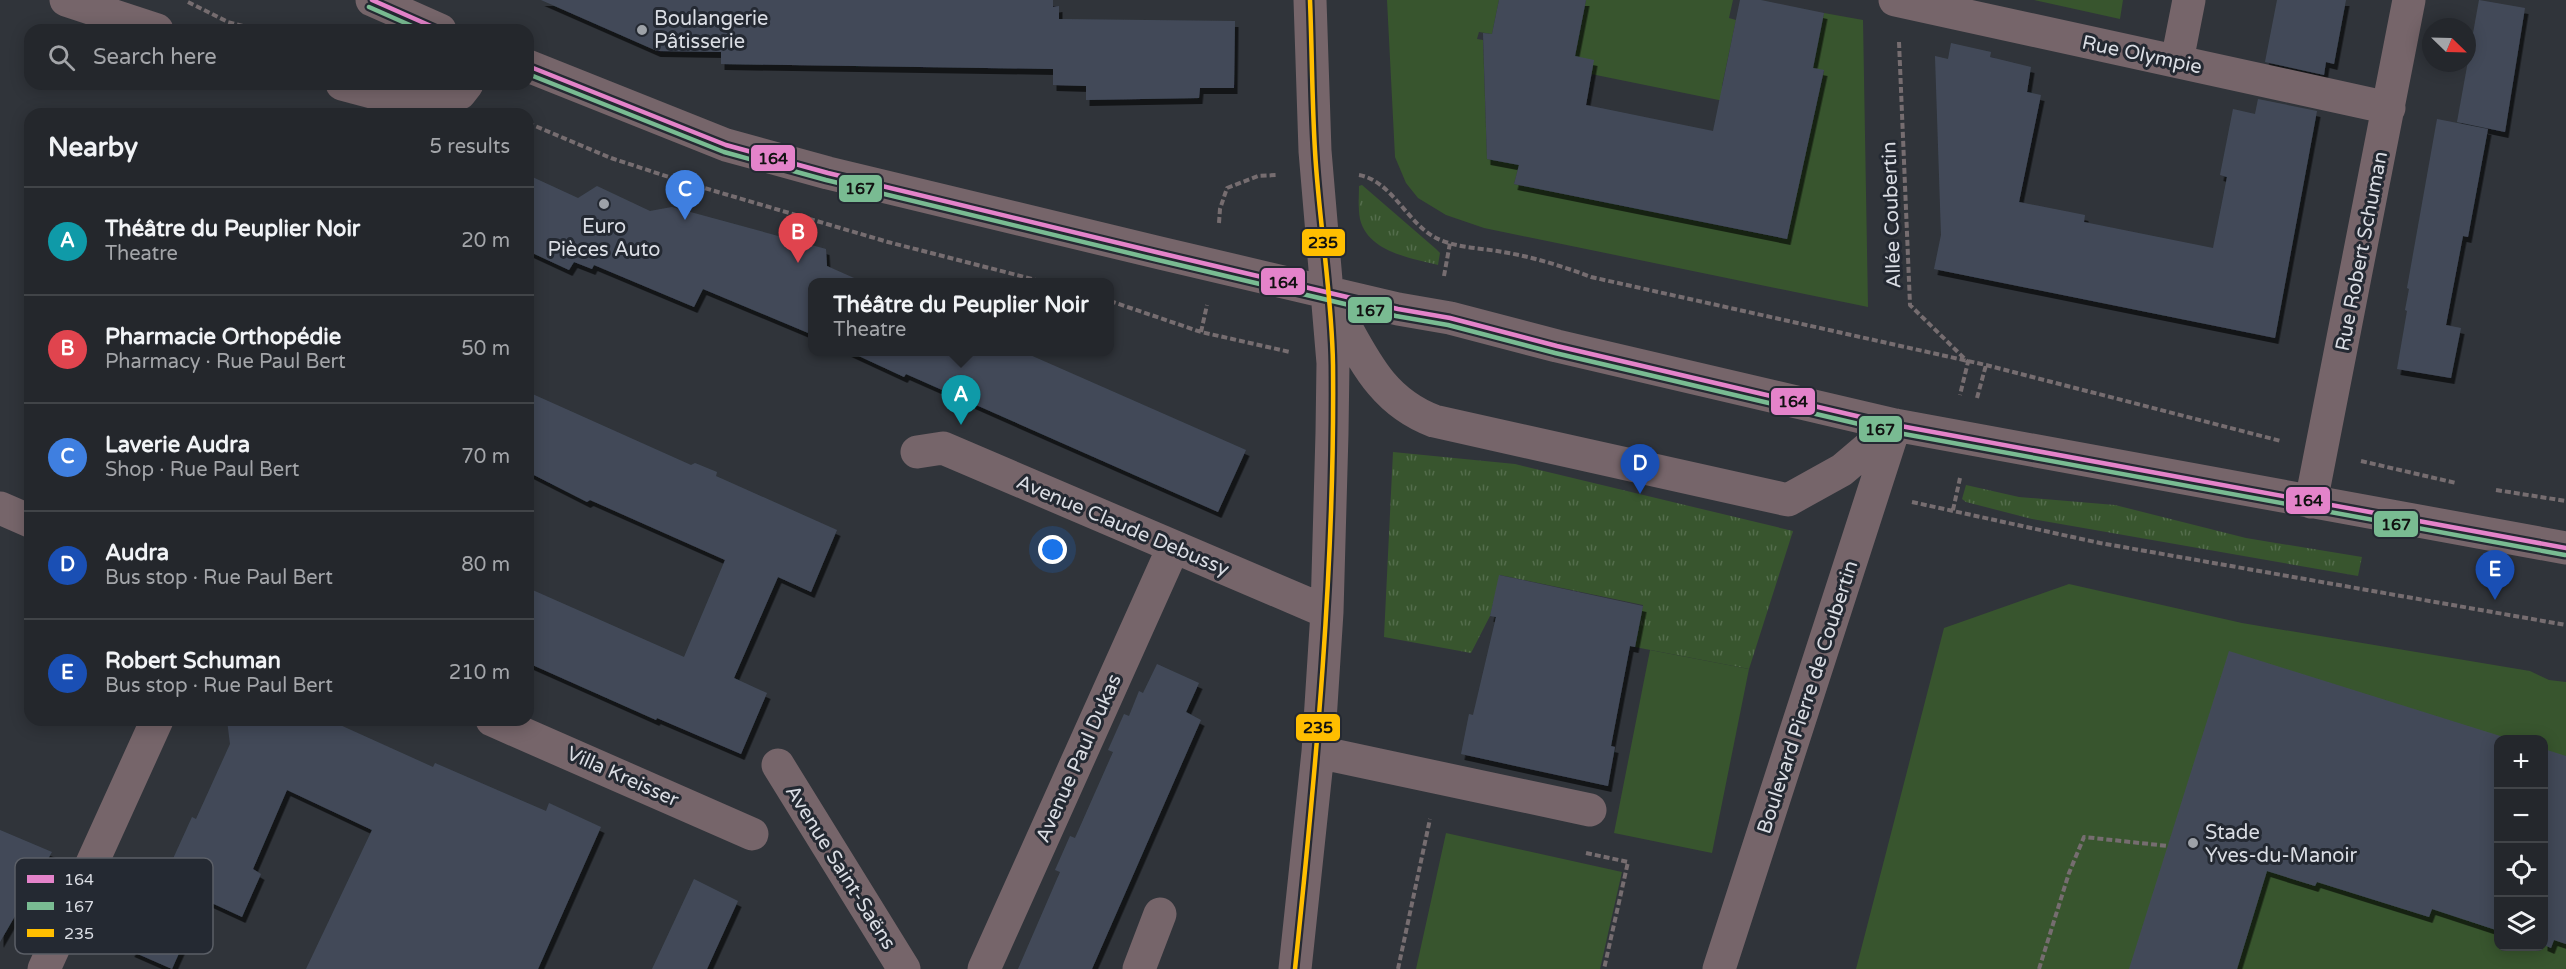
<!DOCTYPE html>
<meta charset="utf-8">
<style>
:root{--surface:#24272c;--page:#303338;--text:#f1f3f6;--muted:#a3a5a9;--line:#414448;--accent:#d6ab8b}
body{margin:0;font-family:"Varela Round",sans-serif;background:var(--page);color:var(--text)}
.controls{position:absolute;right:18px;bottom:18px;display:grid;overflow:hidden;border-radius:12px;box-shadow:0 3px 15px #0003}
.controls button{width:54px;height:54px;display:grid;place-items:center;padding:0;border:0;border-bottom:2px solid var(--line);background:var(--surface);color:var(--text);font:30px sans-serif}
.compass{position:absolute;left:2422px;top:18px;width:54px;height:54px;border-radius:50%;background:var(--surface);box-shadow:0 3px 15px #0003;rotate:113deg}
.you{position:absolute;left:1053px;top:550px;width:21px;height:21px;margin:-15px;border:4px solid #fff;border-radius:50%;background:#1a73e8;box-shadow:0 0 0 9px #1a73e833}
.badge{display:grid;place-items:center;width:39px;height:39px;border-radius:50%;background:var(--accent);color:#fff;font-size:20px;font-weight:700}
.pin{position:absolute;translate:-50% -50px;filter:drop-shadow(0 2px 3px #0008)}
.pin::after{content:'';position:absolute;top:32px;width:21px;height:18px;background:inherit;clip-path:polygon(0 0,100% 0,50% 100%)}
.popup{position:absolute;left:808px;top:278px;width:306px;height:78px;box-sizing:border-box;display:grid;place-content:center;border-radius:12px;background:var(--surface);filter:drop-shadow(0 2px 4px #0005);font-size:20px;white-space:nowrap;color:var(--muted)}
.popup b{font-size:22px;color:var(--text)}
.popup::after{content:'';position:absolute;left:50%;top:100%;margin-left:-12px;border:12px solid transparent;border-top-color:var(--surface)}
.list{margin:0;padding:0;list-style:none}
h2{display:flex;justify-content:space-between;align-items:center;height:78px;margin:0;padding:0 24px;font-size:26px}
h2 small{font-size:20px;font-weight:400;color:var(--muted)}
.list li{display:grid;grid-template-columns:39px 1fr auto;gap:18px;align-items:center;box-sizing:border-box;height:108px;padding:0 24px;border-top:2px solid var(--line)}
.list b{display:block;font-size:22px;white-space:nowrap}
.list p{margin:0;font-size:20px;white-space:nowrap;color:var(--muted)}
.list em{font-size:20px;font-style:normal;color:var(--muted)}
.icon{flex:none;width:33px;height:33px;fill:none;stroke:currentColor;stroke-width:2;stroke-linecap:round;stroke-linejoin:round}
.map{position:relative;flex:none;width:2566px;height:969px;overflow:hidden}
.search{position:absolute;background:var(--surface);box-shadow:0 3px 15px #0003;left:24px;top:24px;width:510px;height:66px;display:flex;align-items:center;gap:15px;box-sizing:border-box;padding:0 21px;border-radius:18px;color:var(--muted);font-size:22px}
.panel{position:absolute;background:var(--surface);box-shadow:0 3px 15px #0003;left:24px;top:108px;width:510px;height:618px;border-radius:18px}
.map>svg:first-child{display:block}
.grass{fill:url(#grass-tufts)}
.green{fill:#38552e;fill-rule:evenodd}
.building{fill:#424a59;filter:url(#shadow)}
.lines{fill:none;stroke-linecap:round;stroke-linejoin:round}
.path{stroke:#766d70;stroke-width:4;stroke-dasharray:6 3;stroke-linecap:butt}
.minor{stroke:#76656a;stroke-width:33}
.bus-1-casing{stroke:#242932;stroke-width:9}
.bus-2-casing{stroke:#242932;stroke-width:9}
.bus-3-casing{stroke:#242932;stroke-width:9}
.bus-1{stroke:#e483ca;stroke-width:4.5}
.bus-2{stroke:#79bb92;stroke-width:4.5}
.bus-3{stroke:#ffbe00;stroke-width:4.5}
.poi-dot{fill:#9ea2a8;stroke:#242932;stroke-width:2}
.labels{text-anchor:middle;stroke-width:6;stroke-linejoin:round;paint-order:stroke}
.poi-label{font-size:20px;fill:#dadde4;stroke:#242932;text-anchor:start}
.street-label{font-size:20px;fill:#dadde4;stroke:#242932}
.key{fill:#242932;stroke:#5b5f67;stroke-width:1.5}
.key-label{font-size:16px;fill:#dadde4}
.line-badge{stroke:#242932;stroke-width:2}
.pale-badge-label{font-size:16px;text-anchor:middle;font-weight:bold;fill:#111}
</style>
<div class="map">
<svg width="2566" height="969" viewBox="0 0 2566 969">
<defs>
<pattern id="grass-tufts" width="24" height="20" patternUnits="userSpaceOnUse" patternTransform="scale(1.5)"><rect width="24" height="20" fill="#38552e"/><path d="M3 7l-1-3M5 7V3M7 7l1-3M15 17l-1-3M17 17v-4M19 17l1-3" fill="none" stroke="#546d4c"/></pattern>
<filter id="shadow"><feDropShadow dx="3.5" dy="6" stdDeviation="0" flood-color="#0009"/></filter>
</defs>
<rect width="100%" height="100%" fill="#30343a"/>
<path class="grass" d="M 1362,185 L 1436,249 L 1440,253 L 1438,265 C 1411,258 1368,252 1360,219 C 1358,209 1359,196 1359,186 Z
M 1393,452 L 1515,464 L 1793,531 L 1749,669 L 1635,647 L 1643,605 L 1500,575 L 1490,616 L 1471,653 L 1384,637 Z
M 1966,485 L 2019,497 L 2115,505 L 2246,538 L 2362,557 L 2358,576 L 2032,519 L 1966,502 L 1962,499 Z"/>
<path class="green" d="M 1387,0 L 1499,0 L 1492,34 L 1479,32 L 1477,39 L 1483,40 L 1487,159 L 1519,165 L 1514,184 L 1786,239 L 1824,71 L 1813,68 L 1824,13 L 1863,20 L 1868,307 L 1484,228 L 1446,215 L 1418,198 L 1406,183 L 1395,157 Z
M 1586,0 L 1733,0 L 1729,18 L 1736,20 L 1722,86 L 1761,93 L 1758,108 L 1591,74 L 1575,56 Z
M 2034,0 L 2123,0 L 2120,19 Z
M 2069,584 L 2242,623 L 2530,671 L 2549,680 L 2566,682 L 2566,969 L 1856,969 L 1944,628 ZM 2498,740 L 2544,740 L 2544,946 L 2498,946 Z
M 1650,650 L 1749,669 L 1712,853 L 1614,833 Z
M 1446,833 L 1622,872 L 1600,969 L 1416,969 Z"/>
<path class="building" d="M 541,0 L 1053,0 L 1053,7 L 1059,6 L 1059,19 L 1235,21 L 1234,88 L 1200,88 L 1199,98 L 1086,100 L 1086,86 L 1053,85 L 1053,69 L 721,64 L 721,52 L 657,51 Z
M 1499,0 L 1586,0 L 1575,56 L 1594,60 L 1586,105 L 1713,131 L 1740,0 L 1761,0 L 1824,13 L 1813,68 L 1824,70 L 1787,239 L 1514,184 L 1519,165 L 1487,159 L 1483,33 L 1492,34 Z
M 2277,0 L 2346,0 L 2334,64 L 2326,62 L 2324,75 L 2265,62 Z
M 2479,0 L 2525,8 L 2505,132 L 2457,122 Z
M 1951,43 L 1991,52 L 1990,57 L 2031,67 L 2027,92 L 2041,95 L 2019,202 L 2085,215 L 2084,222 L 2213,248 L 2227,177 L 2220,175 L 2233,109 L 2255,114 L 2258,99 L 2317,111 L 2275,338 L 1934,269 L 1941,235 L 1935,56 L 1948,59 Z
M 2437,119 L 2488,129 L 2468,237 L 2463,236 L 2446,325 L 2461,328 L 2451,378 L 2397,369 L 2407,311 L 2405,310 L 2409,289 L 2407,288 Z
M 528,175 L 578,198 L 597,186 L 650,211 L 672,207 L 826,249 L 827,266 L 863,282 L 813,282 L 813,335 L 703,289 L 694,307 L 594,265 L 592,269 L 574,262 L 569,270 L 528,251 Z
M 848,351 L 1021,351 L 1246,450 L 1218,512 L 906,374 L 904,377 Z
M 528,392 L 691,465 L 695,463 L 717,472 L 716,476 L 837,530 L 811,592 L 778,577 L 734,678 L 767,693 L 741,754 L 657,718 L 656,720 L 528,663 L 528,588 L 684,657 L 725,560 L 590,500 L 587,502 L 528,472 Z
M 1499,575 L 1643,606 L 1635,647 L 1630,646 L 1611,746 L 1615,747 L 1608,786 L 1461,754 L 1469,714 L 1473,715 L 1496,617 L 1490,616 Z
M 2229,651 L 2513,740 L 2499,740 L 2499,931 L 2432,909 L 2429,917 L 2317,882 L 2315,886 L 2267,871 L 2237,969 L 2129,969 Z
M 1157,664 L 1199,683 L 1186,712 L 1201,720 L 1092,969 L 1018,969 L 1060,872 L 1055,870 L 1070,836 L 1075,838 L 1113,752 L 1108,750 L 1124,714 L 1129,716 L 1139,691 L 1143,693 Z
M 227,720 L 329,720 L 433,767 L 435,763 L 546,811 L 549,803 L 601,827 L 538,969 L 306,969 L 372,830 L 287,790 L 253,869 L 261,874 L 242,917 L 203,899 L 172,969 L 131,951 L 192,817 L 196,819 L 230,744 Z
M 2544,749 L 2566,756 L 2566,944 L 2554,940 L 2551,948 L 2544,945 Z
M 0,830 L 52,852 L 0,942 Z
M 694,879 L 738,901 L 707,969 L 652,969 Z"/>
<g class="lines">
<path class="path" d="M 188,2 L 228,22 L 259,30
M 1899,42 L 1910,305 L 1968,362 L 1960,395
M 498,110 L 508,114
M 528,123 L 611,158 L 684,182 L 888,242 L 1044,282
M 1359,175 C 1392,181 1407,223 1436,238 C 1456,248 1481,248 1503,252 C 1533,257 1562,266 1591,277 L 1986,365 L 2281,441
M 1219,223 L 1220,209 L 1227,188 L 1258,176 L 1277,175
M 1444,276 L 1450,243
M 1110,301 L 1201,332 L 1290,352
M 1201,332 L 1207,305
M 1977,398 L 1986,365
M 2361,461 L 2456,483
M 2496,490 L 2566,501
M 1912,502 L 2100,543 L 2566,625
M 1953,510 L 1960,478
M 1586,853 L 1628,862 L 1604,969
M 1398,969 L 1430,819
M 2039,969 L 2069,873 L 2084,837 L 2168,846"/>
<path class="minor" d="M 66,0 L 157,30
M 372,0 L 440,30
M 1895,0 L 2389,108
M 2177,61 L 2189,0
M 528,66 L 726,145 L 828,173 L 1160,253 L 1398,309 L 1450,318 L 1557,346 L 1895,425 L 2566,548
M 342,84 L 402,100 L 460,93 L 467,84
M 1331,301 C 1361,351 1376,399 1434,421 L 1788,500 L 1842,470 L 1895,425
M 917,452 L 943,448 L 1327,612
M 2311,502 L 2409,0
M 0,508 L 30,521
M 492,720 L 752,834
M 1318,752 L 1590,810
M 778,765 L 904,969
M 44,969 L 157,720
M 984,969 L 1173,548
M 1139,969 L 1160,914
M 1295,969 L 1318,752 L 1327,612 L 1332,433 L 1333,363 L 1315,151 L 1310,0
M 1719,969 L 1895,425"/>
<g class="bus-1-casing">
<path id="bus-1" d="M 372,0 L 440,30
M 528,66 L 726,145 L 828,173 L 1160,253 L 1398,309 L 1450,318 L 1557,346 L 1895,425 L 2566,548"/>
</g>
<g class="bus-2-casing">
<path id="bus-2" d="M 369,7 L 421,30
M 528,74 L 724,152 L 826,180 L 1158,260 L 1396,316 L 1448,325 L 1555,353 L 1893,432 L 2565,555"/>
</g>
<g class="bus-3-casing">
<path id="bus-3" d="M 1295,969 C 1316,768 1335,567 1333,365 C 1332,294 1319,222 1315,151 C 1312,101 1312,50 1310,0"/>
</g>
<use href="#bus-1" class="bus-1"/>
<use href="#bus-2" class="bus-2"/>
<use href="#bus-3" class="bus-3"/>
</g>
<g class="poi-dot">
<circle cx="642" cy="30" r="6"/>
<circle cx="604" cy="204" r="6"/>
<circle cx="2193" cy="843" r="6"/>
</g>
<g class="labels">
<g class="poi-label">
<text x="654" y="25">Boulangerie<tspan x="654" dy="23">Pâtisserie</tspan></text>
<text x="604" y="233" text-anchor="middle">Euro<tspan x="604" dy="23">Pièces Auto</tspan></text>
<text x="2205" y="839">Stade<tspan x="2205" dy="23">Yves-du-Manoir</tspan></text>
</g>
<g class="street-label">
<text transform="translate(2142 54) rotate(12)" y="7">Rue Olympie</text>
<text transform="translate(1891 215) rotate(-92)" y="7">Allée Coubertin</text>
<text transform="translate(2361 251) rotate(-79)" y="7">Rue Robert Schuman</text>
<text transform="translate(1123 525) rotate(23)" y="7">Avenue Claude Debussy</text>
<text transform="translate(1807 697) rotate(-72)" y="7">Boulevard Pierre de Coubertin</text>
<text transform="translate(1078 758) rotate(-66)" y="7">Avenue Paul Dukas</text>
<text transform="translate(623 776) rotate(24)" y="7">Villa Kreisser</text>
<text transform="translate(841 867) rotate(58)" y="7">Avenue Saint-Saëns</text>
</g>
</g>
<rect x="15" y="858" width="198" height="96" rx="9" class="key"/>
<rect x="27" y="875" width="27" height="8" fill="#e483ca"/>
<rect x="27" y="902" width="27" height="8" fill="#79bb92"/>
<rect x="27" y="929" width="27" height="8" fill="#ffbe00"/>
<g class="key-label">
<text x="64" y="885">164</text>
<text x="64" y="912">167</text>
<text x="64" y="939">235</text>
</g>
<g class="line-badge">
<rect x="750" y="144" width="46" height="28" rx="6" fill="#e483ca"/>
<rect x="838" y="174" width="45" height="29" rx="6" fill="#79bb92"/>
<rect x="1301" y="228" width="45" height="29" rx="6" fill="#ffbe00"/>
<rect x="1260" y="267" width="46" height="29" rx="6" fill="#e483ca"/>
<rect x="1347" y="296" width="46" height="28" rx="6" fill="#79bb92"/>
<rect x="1770" y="387" width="46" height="29" rx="6" fill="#e483ca"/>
<rect x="1858" y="415" width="45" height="28" rx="6" fill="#79bb92"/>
<rect x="2285" y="486" width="46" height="29" rx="6" fill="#e483ca"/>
<rect x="2373" y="510" width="46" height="28" rx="6" fill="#79bb92"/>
<rect x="1295" y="713" width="46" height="29" rx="6" fill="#ffbe00"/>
</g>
<g class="pale-badge-label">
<text x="773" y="164">164</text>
<text x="860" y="194">167</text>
<text x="1323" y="248">235</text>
<text x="1283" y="288">164</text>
<text x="1370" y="316">167</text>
<text x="1793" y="407">164</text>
<text x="1880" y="435">167</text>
<text x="2308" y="506">164</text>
<text x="2396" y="530">167</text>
<text x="1318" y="733">235</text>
</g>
</svg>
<div class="controls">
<button>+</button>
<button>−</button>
<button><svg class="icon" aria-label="locate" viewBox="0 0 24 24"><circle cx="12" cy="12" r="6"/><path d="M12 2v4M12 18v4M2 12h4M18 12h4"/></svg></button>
<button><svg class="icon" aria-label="layers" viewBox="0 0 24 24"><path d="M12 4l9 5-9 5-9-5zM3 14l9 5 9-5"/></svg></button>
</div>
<svg class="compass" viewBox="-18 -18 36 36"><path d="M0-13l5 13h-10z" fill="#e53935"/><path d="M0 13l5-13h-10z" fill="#a3a5a9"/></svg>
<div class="you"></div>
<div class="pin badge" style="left:961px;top:425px;background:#0f9aa8">A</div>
<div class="popup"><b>Théâtre du Peuplier Noir</b>Theatre</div>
<div class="pin badge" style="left:798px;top:263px;background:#e0444e">B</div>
<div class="pin badge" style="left:685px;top:220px;background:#3f7fe0">C</div>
<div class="pin badge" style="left:1640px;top:494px;background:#1a4fb4">D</div>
<div class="pin badge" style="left:2495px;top:600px;background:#1a4fb4">E</div>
<div class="search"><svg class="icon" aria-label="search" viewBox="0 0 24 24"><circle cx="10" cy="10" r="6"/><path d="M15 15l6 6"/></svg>Search here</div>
<section class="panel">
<h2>Nearby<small>5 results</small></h2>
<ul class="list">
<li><span class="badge" style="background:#0f9aa8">A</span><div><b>Théâtre du Peuplier Noir</b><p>Theatre</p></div><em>20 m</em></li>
<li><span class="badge" style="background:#e0444e">B</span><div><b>Pharmacie Orthopédie</b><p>Pharmacy · Rue Paul Bert</p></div><em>50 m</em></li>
<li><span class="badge" style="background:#3f7fe0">C</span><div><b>Laverie Audra</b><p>Shop · Rue Paul Bert</p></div><em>70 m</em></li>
<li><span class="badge" style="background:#1a4fb4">D</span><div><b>Audra</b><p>Bus stop · Rue Paul Bert</p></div><em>80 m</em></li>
<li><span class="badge" style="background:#1a4fb4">E</span><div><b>Robert Schuman</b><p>Bus stop · Rue Paul Bert</p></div><em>210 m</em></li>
</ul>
</section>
</div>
